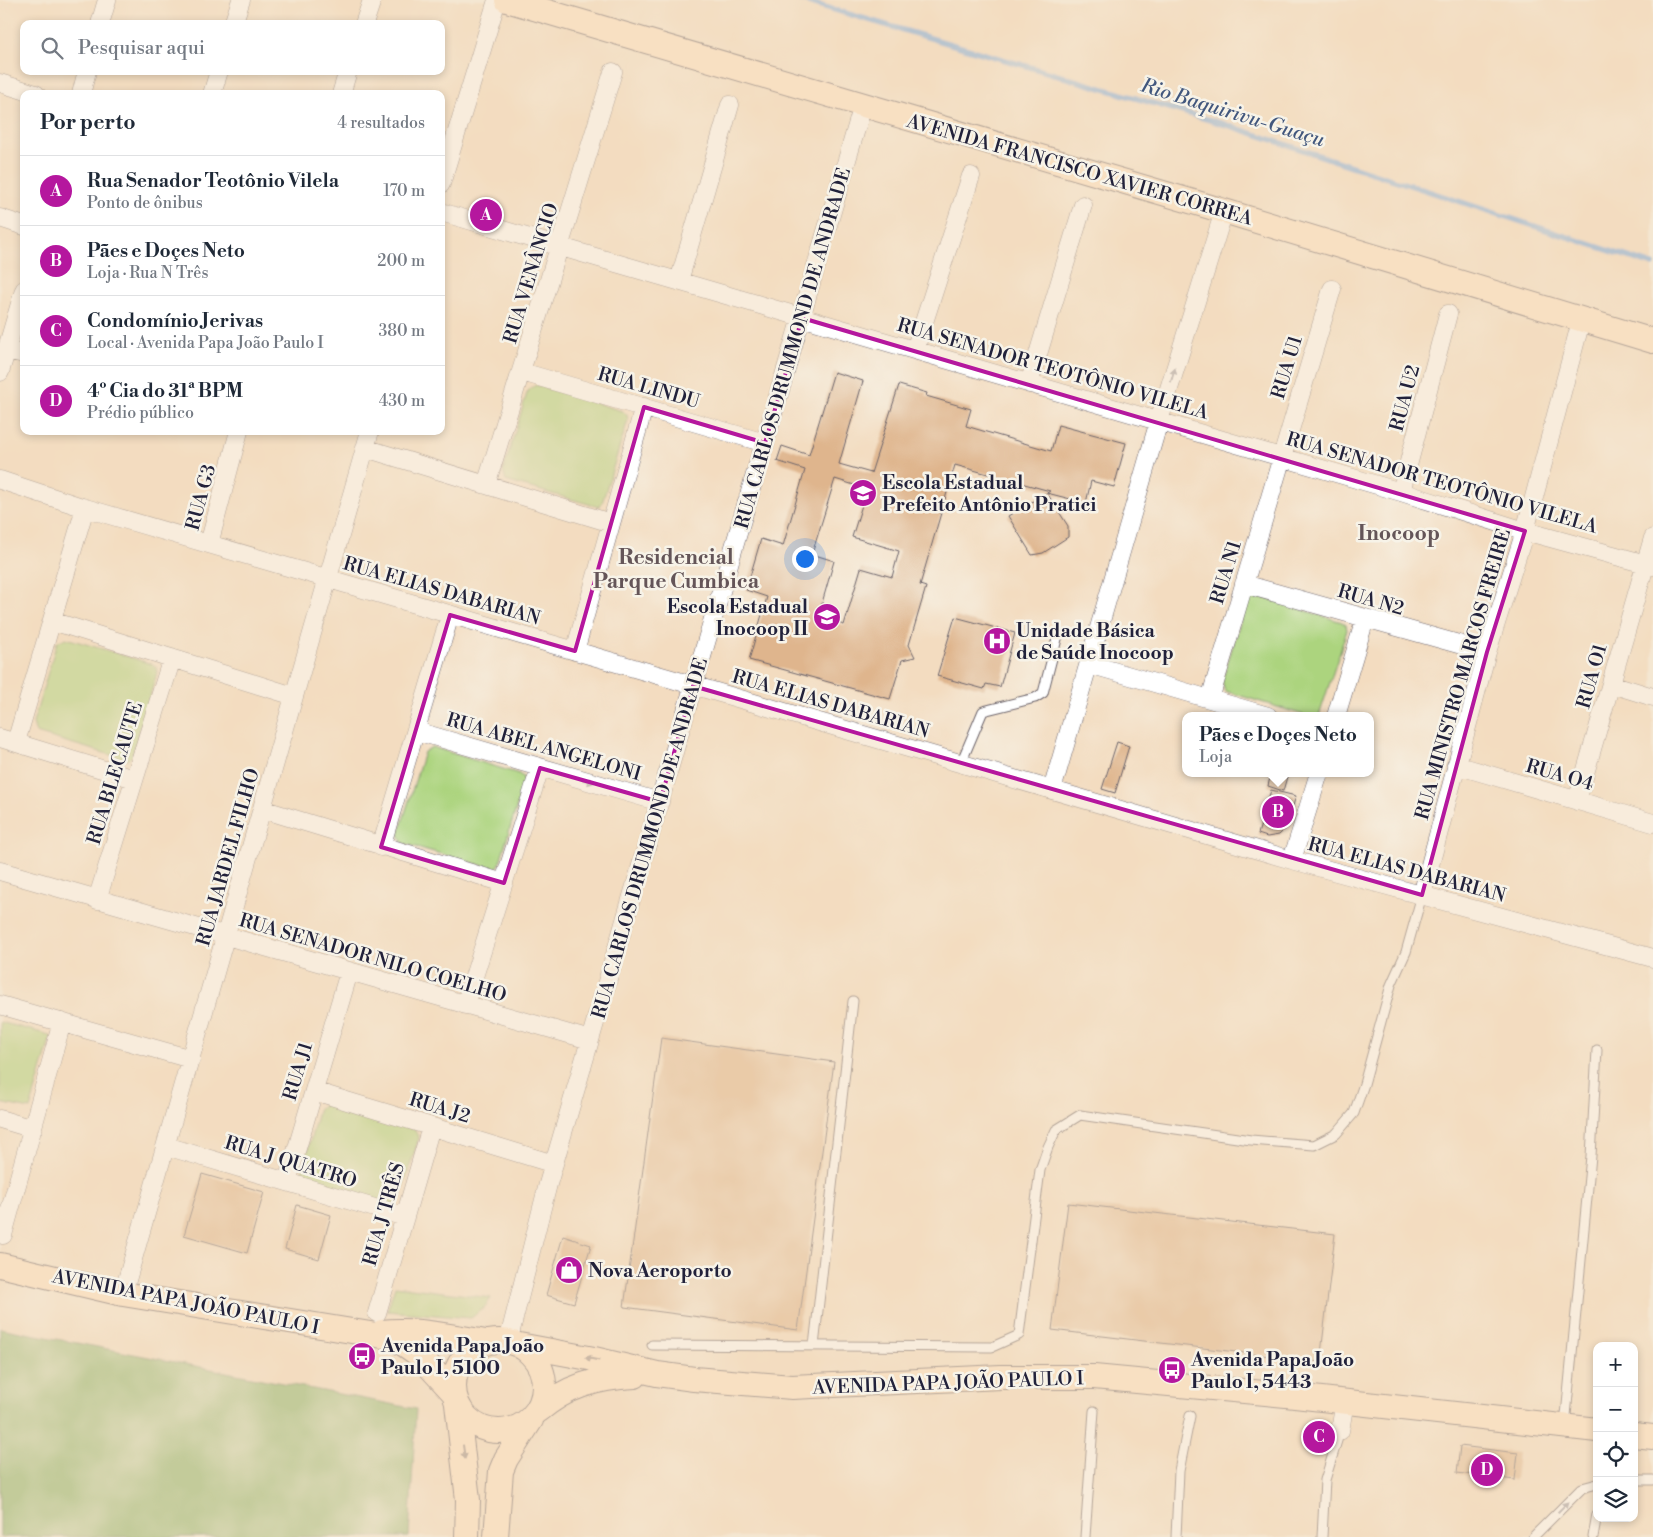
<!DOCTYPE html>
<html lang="pt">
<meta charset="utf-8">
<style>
:root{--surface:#fff;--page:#f2f2f3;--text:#1f2937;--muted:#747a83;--line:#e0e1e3;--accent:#b5179e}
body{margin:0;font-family:"Libre Bodoni",serif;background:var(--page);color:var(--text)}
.controls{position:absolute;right:15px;bottom:15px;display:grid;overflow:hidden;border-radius:10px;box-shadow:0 2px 8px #0003}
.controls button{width:45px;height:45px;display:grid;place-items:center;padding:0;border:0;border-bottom:1px solid var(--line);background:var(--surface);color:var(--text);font:25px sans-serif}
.you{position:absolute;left:804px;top:558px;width:18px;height:18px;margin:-12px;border:4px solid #fff;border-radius:50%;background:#1a73e8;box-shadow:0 0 0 8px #1a73e833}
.badge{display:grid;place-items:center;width:32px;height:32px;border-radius:50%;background:var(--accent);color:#fff;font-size:16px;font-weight:700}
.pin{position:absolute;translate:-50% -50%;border:2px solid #fff;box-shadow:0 1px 5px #0006}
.popup{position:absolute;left:1182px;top:712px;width:192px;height:65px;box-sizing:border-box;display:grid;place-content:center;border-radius:10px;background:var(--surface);filter:drop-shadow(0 1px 4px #0005);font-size:16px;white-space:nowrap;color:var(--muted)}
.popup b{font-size:19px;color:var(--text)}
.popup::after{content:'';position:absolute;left:50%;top:100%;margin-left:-10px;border:10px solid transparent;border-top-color:var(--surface)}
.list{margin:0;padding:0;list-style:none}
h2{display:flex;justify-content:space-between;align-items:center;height:65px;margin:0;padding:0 20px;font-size:21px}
h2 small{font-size:16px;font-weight:400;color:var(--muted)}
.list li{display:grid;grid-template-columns:32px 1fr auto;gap:15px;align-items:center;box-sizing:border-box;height:70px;padding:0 20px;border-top:1px solid var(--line)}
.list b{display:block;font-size:19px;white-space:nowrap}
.list p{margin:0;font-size:16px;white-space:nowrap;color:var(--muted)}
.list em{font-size:16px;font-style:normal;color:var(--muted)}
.icon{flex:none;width:28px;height:28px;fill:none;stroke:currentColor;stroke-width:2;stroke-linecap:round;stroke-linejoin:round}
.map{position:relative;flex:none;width:1653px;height:1537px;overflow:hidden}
.search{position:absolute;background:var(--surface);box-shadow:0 2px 8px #0003;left:20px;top:20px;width:425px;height:55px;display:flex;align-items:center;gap:12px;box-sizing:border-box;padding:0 18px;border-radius:10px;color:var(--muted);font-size:19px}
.panel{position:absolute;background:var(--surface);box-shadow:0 2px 8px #0003;left:20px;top:90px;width:425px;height:345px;border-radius:10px}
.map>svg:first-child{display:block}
.green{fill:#acd47e;stroke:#677b5c}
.forest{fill:#89b66d;stroke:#566c54}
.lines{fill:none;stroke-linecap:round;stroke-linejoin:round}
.stream{stroke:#73a7df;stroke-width:5.5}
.building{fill:#dfb58d;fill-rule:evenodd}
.lane-casing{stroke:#6b636a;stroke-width:11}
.street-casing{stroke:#6b636a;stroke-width:19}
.secondary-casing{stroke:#6b636a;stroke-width:26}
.lane{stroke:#fff;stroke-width:9}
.street{stroke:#fff;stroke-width:18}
.secondary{stroke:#ffe4c6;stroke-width:24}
.oneway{fill:#9c9ca7}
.oneway2{fill:#9c8d87}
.marked{fill:none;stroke:#b5179e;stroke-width:4;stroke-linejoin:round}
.labels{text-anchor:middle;stroke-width:5;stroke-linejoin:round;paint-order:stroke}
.street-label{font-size:19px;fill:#22223b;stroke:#f7f3e8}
.poi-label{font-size:19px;font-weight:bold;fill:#22223b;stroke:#f7f3e8;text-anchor:start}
.water-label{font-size:20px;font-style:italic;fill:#42577d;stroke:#f7f3e8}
.quarter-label{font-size:21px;font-weight:bold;fill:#645558;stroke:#f7f3e8}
</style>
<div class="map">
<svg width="1653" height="1537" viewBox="0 0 1653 1537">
<rect width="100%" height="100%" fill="#f7f3e8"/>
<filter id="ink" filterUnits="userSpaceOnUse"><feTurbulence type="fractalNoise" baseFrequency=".02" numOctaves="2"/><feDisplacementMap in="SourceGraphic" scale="10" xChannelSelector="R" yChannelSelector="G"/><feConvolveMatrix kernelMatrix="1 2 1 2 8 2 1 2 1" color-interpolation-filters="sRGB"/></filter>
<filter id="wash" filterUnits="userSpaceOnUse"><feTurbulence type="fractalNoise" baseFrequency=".0096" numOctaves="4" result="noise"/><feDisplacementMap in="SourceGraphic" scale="20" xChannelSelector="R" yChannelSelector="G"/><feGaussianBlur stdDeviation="1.12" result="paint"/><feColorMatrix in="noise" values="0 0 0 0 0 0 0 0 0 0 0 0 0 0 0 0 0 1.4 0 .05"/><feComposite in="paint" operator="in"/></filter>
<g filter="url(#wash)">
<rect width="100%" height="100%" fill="#f3dcc0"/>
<path class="green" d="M 536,385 L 622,411 L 627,415 L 628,420 L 602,503 L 599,507 L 506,481 L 503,471 L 528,390 Z
M 1255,595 L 1342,622 L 1346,625 L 1347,630 L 1319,716 L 1307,716 L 1225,691 L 1222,681 L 1247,600 Z
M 66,638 L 152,664 L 157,668 L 157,673 L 132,756 L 128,760 L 36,733 L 33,723 L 57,642 Z
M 432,747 L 519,774 L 523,777 L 524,782 L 499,865 L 495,869 L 402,843 L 399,833 L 424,752 Z
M 0,1022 L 46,1034 L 51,1037 L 30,1109 L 0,1103 Z
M 327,1103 L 414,1129 L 419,1138 L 399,1200 L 394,1204 L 389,1204 L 305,1179 L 301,1175 L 319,1108 Z
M 395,1286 L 491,1298 L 484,1308 L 471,1318 L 387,1311 Z"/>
<path class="forest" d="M 0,1328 L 416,1409 L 409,1537 L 0,1537 Z"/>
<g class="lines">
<path class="stream" d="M 801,0 L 1227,125 L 1653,265"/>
</g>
<g id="blocks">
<path class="building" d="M 834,372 L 863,381 L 839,464 L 871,473 L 899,385 L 927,393 L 926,396 L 971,409 L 966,426 L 1051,451 L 1058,425 L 1126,443 L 1114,487 L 1091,481 L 1086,503 L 1047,493 L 1068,526 L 1068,537 L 1043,553 L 1032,555 L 1008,516 L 1050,491 L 955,465 L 920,585 L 926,587 L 909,645 L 915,657 L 902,660 L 890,699 L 749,660 L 767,597 L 746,590 L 761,539 L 783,546 L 805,470 L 777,461 L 782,446 L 809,455 ZM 835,479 L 867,489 L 852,537 L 899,551 L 892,577 L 861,568 L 844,625 L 818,617 L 834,561 L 812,554 Z
M 955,617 L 1015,633 L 1000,687 L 986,684 L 984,689 L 937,676 Z
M 1117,742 L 1129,746 L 1115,793 L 1102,789 Z
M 1271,773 L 1288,773 L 1283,791 L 1268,786 Z
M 1271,790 L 1296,796 L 1286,828 L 1279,835 L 1267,837 L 1258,834 Z
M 661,1038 L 834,1062 L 798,1330 L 624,1307 Z
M 202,1174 L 264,1192 L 247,1253 L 184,1235 Z
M 1068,1203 L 1335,1234 L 1320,1362 L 1052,1330 Z
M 297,1205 L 331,1215 L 319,1259 L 285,1249 Z
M 563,1236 L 591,1245 L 574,1303 L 546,1295 Z
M 1460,1446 L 1518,1453 L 1515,1480 L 1457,1473 Z"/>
</g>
</g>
<g filter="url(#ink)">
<use href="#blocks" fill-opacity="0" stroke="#6b636a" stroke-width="1"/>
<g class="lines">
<g class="lane-casing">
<path id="lane" d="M 961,763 L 983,711 L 1035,698 L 1043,693 L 1058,635
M 652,1345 L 992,1347 L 1019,1335 L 1040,1170 L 1048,1147 L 1056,1130 L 1080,1115 L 1251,1140 L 1314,1145 L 1336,1134 L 1354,1113 L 1364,1084 L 1391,985 L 1406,952 L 1422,895
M 814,1346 L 853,1001
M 1565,1426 L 1591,1156 L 1597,1050
M 1634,1480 L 1653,1480
M 1085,1537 L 1094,1411
M 1176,1537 L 1179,1471 L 1190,1416
M 1322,1537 L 1325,1480 L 1340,1431
M 1533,1537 L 1582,1488 L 1597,1484
M 1593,1537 L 1597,1514"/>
</g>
<g class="street-casing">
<path id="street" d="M 100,24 L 107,0
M 233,24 L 241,0
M 364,24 L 372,0
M 0,83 L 36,94
M 81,94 L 87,71
M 212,94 L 219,71
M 341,94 L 348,71
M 441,184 L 497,0
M 441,212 L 1401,492 L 1525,531 L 1653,566
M 0,218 L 24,226
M 679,281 L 730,105
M 7,350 L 24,354
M 915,350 L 971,176
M 0,372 L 24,290
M 522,372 L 765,443
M 1029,384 L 1083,205
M 365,448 L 611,523
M 0,480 L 82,507 L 1292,860 L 1653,958
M 486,485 L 613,72
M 1401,492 L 1448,314
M 209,544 L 239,431
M 1244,584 L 1487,652
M 52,621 L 294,696
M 575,651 L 644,407
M 1089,664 L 1268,716
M 1611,684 L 1653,697
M 1210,699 L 1332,289
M 1336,716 L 1365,619
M 416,731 L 660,802
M 0,738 L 134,779
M 16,742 L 85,508
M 1456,765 L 1653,823
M 1052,790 L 1159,421 L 1224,211
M 1577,801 L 1653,538
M 262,809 L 504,883
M 381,847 L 450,615
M 1292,860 L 1319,773
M 0,871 L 590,1040
M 1422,895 L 1487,652 L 1525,531 L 1581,321
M 97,900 L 172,658
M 0,1005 L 191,1059
M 465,1005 L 540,768
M 314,1091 L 554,1164
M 0,1119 L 33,1129
M 166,1146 L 405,1217
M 287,1182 L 349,972
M 3,1235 L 62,1022
M 123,1294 L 370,431
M 377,1313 L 431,1127
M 508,1342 L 548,1184 L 863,105
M 1340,1431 L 1345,1401"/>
</g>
<g class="secondary-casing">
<path id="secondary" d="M 507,0 L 1224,211 L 1653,341
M 0,1265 L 123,1294 L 395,1338 L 418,1354 L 454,1393
M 382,1332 C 417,1328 452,1337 486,1342
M454 1386a45 45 0 1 1 90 0a45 45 0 1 1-90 0Z
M 519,1345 L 594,1359 L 657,1374 L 694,1379 L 792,1387 L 1001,1377 L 1094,1377 L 1286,1395 L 1597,1430
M 457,1404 L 468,1500 L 467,1537
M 538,1411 C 567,1386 597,1378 635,1376
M 1634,1435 L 1653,1437
M 496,1537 L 501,1471 L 506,1459 L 531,1420"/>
</g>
<use href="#lane" class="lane"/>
<use href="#street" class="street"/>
<use href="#secondary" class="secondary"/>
</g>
<defs><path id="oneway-solid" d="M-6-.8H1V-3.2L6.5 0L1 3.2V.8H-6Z" transform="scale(1.25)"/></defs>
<g class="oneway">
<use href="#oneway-solid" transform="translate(1173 375) rotate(-73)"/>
<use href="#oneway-solid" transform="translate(587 781) rotate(16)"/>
<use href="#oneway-solid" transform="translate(1563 1507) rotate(-45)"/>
</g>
<g class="oneway2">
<use href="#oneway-solid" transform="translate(592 1359) rotate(-168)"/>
<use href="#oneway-solid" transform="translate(464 1452) rotate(82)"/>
</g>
</g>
<path d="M0 0H1653V1537H0ZM 802,318 L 1525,531 L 1487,652 L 1422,895 L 693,686 L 660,802 L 540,768 L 504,883 L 381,847 L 450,615 L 575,651 L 644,407 L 765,443 Z" fill="#f3dcc0" fill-opacity=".55" fill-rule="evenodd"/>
<path class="marked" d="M 802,318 L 1525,531 L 1487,652 L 1422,895 L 693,686 L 660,802 L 540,768 L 504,883 L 381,847 L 450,615 L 575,651 L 644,407 L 765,443 Z"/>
<defs>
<g id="school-disc" transform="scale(1.4375)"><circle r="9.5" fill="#b5179e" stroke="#f7f3e8"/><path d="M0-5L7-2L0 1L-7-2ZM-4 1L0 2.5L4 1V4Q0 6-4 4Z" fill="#fff"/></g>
<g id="hospital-disc" transform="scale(1.4375)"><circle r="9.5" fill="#b5179e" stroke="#f7f3e8"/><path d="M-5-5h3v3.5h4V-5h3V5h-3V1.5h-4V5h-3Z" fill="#fff"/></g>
<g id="shop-disc" transform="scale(1.4375)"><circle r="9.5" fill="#b5179e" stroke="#f7f3e8"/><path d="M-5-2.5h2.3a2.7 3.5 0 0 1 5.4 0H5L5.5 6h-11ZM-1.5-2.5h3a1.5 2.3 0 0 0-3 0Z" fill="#fff"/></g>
<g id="bus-disc" transform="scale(1.4375)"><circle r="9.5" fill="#b5179e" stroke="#f7f3e8"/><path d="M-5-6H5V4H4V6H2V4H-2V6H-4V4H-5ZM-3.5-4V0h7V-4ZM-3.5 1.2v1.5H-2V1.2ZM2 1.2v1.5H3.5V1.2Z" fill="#fff"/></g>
</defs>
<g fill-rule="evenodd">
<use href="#school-disc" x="863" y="493"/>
<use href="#school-disc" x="827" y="617"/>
<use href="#hospital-disc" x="997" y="641"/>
<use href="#shop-disc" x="569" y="1270"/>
<use href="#bus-disc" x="362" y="1356"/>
<use href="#bus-disc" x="1172" y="1370"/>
</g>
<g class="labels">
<g class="street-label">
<text transform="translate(1080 169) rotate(16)" y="7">AVENIDA FRANCISCO XAVIER CORREA</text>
<text transform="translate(530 273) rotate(-73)" y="7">RUA VENÂNCIO</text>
<text transform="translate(792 348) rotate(-74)" y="7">RUA CARLOS DRUMMOND DE ANDRADE</text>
<text transform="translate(1286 367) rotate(-73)" y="7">RUA U1</text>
<text transform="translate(1053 368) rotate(16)" y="7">RUA SENADOR TEOTÔNIO VILELA</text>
<text transform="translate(649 387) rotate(16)" y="7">RUA LINDU</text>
<text transform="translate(1404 398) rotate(-75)" y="7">RUA U2</text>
<text transform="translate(1442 482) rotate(16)" y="7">RUA SENADOR TEOTÔNIO VILELA</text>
<text transform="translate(200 497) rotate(-75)" y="7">RUA G3</text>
<text transform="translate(1225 572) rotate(-73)" y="7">RUA N1</text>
<text transform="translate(442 590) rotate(16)" y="7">RUA ELIAS DABARIAN</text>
<text transform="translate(1371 599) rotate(16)" y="7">RUA N2</text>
<text transform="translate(1462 674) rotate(-74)" y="7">RUA MINISTRO MARCOS FREIRE</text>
<text transform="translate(1591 676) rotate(-74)" y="7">RUA O1</text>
<text transform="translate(831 703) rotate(16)" y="7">RUA ELIAS DABARIAN</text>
<text transform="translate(544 746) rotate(16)" y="7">RUA ABEL ANGELONI</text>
<text transform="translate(114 773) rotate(-73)" y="7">RUA BLECAUTE</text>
<text transform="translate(1560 774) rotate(16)" y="7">RUA O4</text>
<text transform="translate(649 838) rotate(-74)" y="7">RUA CARLOS DRUMMOND DE ANDRADE</text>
<text transform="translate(227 857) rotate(-74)" y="7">RUA JARDEL FILHO</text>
<text transform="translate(1407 869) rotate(15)" y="7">RUA ELIAS DABARIAN</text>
<text transform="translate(373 957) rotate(16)" y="7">RUA SENADOR NILO COELHO</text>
<text transform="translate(297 1071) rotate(-73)" y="7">RUA J1</text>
<text transform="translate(440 1107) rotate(17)" y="7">RUA J2</text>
<text transform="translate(291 1161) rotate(17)" y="7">RUA J QUATRO</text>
<text transform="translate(383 1214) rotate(-74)" y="7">RUA J TRÊS</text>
<text transform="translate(186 1301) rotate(11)" y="7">AVENIDA PAPA JOÃO PAULO I</text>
<text transform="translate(948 1382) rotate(-2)" y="7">AVENIDA PAPA JOÃO PAULO I</text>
</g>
<g class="poi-label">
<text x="882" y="489">Escola Estadual<tspan x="882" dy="22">Prefeito Antônio Pratici</tspan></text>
<text x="808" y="613" text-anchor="end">Escola Estadual<tspan x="808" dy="22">Inocoop II</tspan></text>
<text x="1016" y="637">Unidade Básica<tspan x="1016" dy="22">de Saúde Inocoop</tspan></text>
<text x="588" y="1277">Nova Aeroporto</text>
<text x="381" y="1352">Avenida Papa João<tspan x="381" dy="22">Paulo I, 5100</tspan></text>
<text x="1191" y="1366">Avenida Papa João<tspan x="1191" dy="22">Paulo I, 5443</tspan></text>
</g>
<g class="water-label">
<text transform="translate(1233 112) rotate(17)" y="7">Rio Baquirivu-Guaçu</text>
</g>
<g class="quarter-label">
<text x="1399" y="540">Inocoop</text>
<text x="676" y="564">Residencial<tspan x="676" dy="24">Parque Cumbica</tspan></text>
</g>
</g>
</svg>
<div class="controls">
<button>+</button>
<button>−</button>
<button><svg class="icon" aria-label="locate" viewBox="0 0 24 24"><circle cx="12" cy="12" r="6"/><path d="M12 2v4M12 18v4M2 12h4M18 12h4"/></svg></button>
<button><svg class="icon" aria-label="layers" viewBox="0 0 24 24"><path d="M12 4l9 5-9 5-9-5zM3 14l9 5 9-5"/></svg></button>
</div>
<div class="you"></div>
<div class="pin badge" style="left:486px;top:215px">A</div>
<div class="pin badge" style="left:1278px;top:812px">B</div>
<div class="popup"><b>Pães e Doçes Neto</b>Loja</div>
<div class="pin badge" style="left:1319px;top:1437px">C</div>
<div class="pin badge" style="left:1487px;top:1470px">D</div>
<div class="search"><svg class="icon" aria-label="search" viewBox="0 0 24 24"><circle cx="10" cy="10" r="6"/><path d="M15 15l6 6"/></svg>Pesquisar aqui</div>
<section class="panel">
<h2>Por perto<small>4 resultados</small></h2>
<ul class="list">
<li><span class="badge">A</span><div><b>Rua Senador Teotônio Vilela</b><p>Ponto de ônibus</p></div><em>170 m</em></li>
<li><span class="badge">B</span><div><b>Pães e Doçes Neto</b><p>Loja · Rua N Três</p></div><em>200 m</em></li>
<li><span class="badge">C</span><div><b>Condomínio Jerivas</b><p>Local · Avenida Papa João Paulo I</p></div><em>380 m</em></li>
<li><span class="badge">D</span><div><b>4º Cia do 31ª BPM</b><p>Prédio público</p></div><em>430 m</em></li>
</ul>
</section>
</div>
